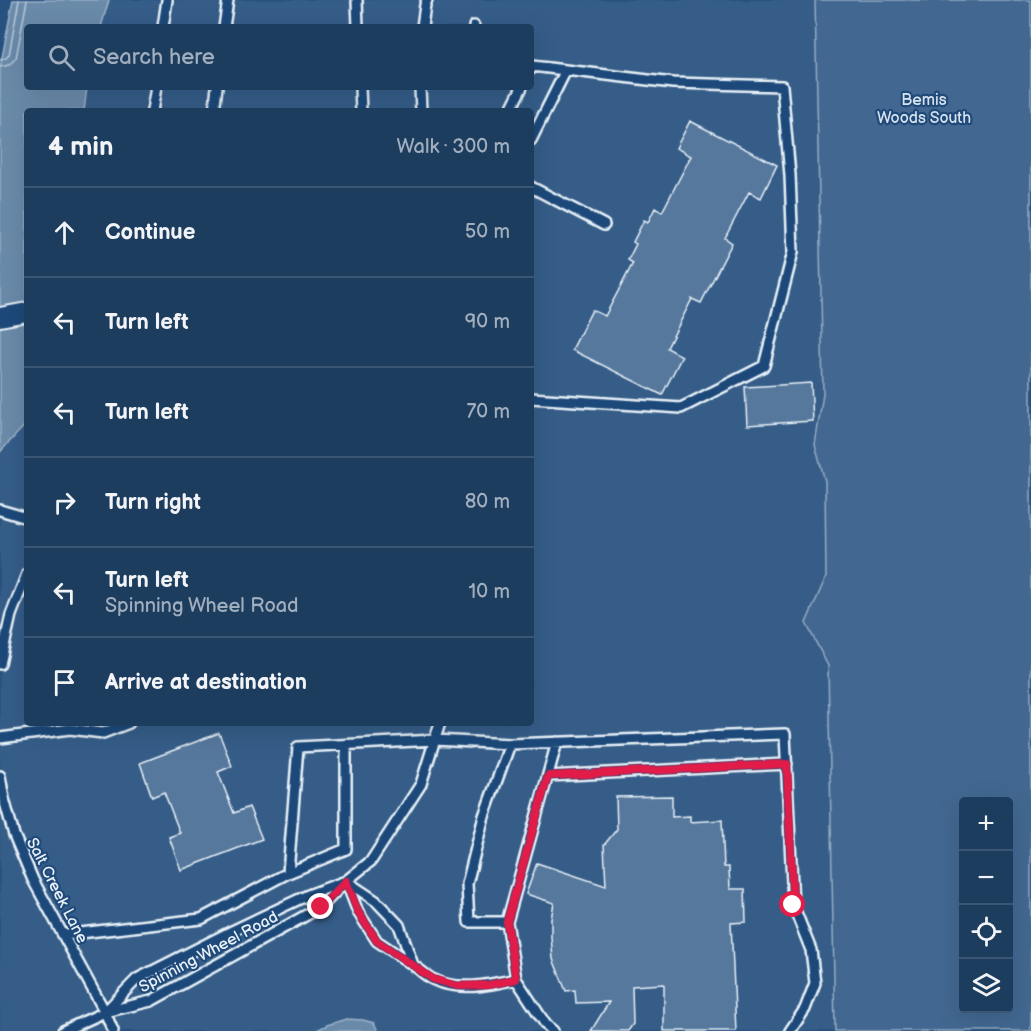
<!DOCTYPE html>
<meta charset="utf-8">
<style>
:root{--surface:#1d3d5f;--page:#2a4868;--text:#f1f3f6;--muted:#a0aebd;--line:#3b5674}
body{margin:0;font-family:"Balsamiq Sans",sans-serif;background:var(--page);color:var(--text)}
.controls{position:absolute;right:18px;bottom:18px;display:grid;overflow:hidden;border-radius:6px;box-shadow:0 6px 24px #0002}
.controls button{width:54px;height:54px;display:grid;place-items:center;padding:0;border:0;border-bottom:2px solid var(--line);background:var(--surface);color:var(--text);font:30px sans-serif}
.stop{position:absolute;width:18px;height:18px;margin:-14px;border:4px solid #e11d48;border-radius:50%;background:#fff}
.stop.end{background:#e11d48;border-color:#fff;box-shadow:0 2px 6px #0008}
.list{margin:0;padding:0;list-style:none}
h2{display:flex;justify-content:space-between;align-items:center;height:78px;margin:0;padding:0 24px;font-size:26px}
h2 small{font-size:20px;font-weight:400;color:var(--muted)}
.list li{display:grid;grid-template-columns:39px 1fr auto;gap:18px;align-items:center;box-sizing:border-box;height:90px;padding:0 24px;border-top:2px solid var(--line)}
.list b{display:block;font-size:22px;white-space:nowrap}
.list p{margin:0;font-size:20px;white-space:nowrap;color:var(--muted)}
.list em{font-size:20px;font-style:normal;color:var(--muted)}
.icon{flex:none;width:33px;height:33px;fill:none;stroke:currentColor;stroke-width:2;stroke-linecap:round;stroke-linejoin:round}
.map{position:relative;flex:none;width:1031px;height:1031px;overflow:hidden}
.search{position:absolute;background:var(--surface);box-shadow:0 6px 24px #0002;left:24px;top:24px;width:510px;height:66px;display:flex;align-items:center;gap:15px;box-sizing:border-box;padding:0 21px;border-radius:6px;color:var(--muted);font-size:22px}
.panel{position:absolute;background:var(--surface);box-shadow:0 6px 24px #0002;left:24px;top:108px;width:510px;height:618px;border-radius:6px}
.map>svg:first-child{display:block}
.built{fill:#355d88}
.green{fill:#436891;stroke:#96acc4;stroke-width:1.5;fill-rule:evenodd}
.water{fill:#6b8aaa;stroke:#9db3c9;stroke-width:1.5}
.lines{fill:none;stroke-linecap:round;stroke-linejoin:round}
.shore{stroke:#b6c8d9;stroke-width:1.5}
.building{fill:#57789d;stroke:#e8f1f8;stroke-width:1.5}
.lane-casing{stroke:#e8f1f8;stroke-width:14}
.street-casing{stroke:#e8f1f8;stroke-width:22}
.lane{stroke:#1f4a7a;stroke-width:9}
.street{stroke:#1f4a7a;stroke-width:18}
.route{stroke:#e11d48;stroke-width:8}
.labels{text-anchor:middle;stroke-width:4.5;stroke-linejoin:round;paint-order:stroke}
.park-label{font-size:16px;fill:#d8e3ee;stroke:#1f4a7a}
.street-label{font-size:16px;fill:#e8f1f8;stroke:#1f4a7a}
</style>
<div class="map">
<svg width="1031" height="1031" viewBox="0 0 1031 1031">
<rect width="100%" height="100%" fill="#27517f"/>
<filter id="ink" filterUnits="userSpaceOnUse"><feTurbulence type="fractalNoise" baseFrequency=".0167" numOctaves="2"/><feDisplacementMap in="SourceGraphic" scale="12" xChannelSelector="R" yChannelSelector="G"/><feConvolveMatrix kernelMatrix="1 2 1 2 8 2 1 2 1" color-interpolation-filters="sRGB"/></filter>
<g filter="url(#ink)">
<path class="built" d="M 109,0 L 817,0 L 843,1031 L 0,1031 L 0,452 L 27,423 L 27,723 L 531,723 L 531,111 L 84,111 L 87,87 L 531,87 L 531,27 L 101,27 Z"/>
<path class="green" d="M 815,0 L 1031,0 L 1031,1031 L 835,1031 L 828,666 L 806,623 L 826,577 L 825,481 L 815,445 L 823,394 ZM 964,802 L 1008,802 L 1008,1008 L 964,1008 Z"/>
<path class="water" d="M 13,0 L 109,0 L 101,27 L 27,27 L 27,87 L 87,87 L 84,111 L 27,111 L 27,423 L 0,452 L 0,68 Z
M 346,1019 L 363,1020 L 374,1023 L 378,1031 L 315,1031 L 327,1025 Z"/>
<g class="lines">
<path class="shore" d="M 0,60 L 5,59 L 9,55 L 19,0
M 0,67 L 9,65 L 16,58 L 27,0"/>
</g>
<path class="building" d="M 690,121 L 777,165 L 761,198 L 749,192 L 725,238 L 732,243 L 701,303 L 692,299 L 667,348 L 682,356 L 662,395 L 572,350 L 592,310 L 605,316 L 633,263 L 628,260 L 636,244 L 633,242 L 644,220 L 648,222 L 655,208 L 662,212 L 691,156 L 676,148 Z
M 811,383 L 813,421 L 747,425 L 745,387 Z
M 219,733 L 232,766 L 218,772 L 234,813 L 249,807 L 262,839 L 181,870 L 169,837 L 180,833 L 164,792 L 152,797 L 140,763 Z
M 672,796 L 672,817 L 690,816 L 690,822 L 722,820 L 724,867 L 729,867 L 730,889 L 745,889 L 746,922 L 731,923 L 736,1031 L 664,1031 L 664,984 L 632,986 L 633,1024 L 628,1031 L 591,1031 L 609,1002 L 576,1003 L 575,990 L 566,991 L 553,959 L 551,937 L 551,919 L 554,903 L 526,894 L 537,863 L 606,886 L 604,845 L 617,829 L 616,797 Z"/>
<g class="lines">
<g class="lane-casing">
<path id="lane" d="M 357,0 L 358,27
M 163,27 L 167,0
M 224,27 L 228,0
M 422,27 L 425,5 L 427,0
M 474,27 L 474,26
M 531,69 L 532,66 L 673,83 L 782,86 L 790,175 L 793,252 L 764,366 L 681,408 L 531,398
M 360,87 L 361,111
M 420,87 L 421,111
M 152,111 L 156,87
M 214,111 L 217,87
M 510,111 L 522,87
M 531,140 L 566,70
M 531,187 L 604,225
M 0,510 L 27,518
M 0,664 L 11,615 L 27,574
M 0,738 L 70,729 L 103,733 L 129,723
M 0,776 L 4,799 L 14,835 L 33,880 L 105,1012 L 113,1031
M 548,776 L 787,764
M 288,873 L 346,849 L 346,745
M 346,881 L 376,901 L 399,925 L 413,965 L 377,941 L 358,912 Z
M 507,922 L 469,922 L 467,884 L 484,816 L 510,744 L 785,734 L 793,905 L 811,950 L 815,983 L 805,1009 L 790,1031
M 63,935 L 201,919 L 288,873 L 298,747 L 435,740 L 510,744
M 413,965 C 419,969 425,975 432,979 C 458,992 489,985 516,979 L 546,1025 L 553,1031
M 516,979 L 507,922 L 557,742
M 105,1012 L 137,979 L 234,930 L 308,895 L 343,882
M 63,1031 L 105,1012 L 151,1001 L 321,907 L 346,881 L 371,861 L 421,784 L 440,723"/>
</g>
<g class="street-casing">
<path id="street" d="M 0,317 L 27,312"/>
</g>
<use href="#lane" class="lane"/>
<use href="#street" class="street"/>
</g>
</g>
<g class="lines" filter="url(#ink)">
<path class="route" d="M 321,907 L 346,881 L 358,912 L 377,941 L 433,979 L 458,986 L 489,985 L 516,979 L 507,922 L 548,776 L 787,764 L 793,905"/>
</g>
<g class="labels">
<g class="park-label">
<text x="924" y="105">Bemis<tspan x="924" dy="18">Woods South</tspan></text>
</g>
<g class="street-label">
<text transform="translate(58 890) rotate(63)" y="6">Salt Creek Lane</text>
<text transform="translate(208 951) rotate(-28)" y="6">Spinning Wheel Road</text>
</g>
</g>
</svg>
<div class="controls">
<button>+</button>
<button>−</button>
<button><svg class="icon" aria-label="locate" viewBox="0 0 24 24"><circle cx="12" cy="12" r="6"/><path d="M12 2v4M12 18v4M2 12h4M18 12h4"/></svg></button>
<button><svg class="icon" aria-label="layers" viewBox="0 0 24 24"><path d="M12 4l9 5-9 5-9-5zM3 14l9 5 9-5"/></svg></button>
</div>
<div class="stop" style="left:793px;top:905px"></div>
<div class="stop end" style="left:321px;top:907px"></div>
<div class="search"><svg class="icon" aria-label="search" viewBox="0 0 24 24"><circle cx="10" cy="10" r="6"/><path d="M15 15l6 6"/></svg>Search here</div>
<section class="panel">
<h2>4 min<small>Walk · 300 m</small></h2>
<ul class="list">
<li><svg class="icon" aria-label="ahead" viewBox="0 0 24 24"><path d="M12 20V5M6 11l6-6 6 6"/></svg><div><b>Continue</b></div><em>50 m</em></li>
<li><svg class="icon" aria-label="left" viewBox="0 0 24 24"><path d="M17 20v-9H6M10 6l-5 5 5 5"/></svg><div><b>Turn left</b></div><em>90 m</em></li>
<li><svg class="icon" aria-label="left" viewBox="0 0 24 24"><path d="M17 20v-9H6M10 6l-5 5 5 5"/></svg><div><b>Turn left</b></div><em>70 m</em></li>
<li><svg class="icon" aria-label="right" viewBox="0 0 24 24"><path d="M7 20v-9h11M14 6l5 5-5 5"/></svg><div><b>Turn right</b></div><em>80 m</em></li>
<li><svg class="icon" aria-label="left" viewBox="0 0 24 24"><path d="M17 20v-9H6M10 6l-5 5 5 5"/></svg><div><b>Turn left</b><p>Spinning Wheel Road</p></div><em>10 m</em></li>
<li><svg class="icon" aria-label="arrive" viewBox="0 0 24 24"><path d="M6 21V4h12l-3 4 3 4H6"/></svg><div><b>Arrive at destination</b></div></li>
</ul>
</section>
</div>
